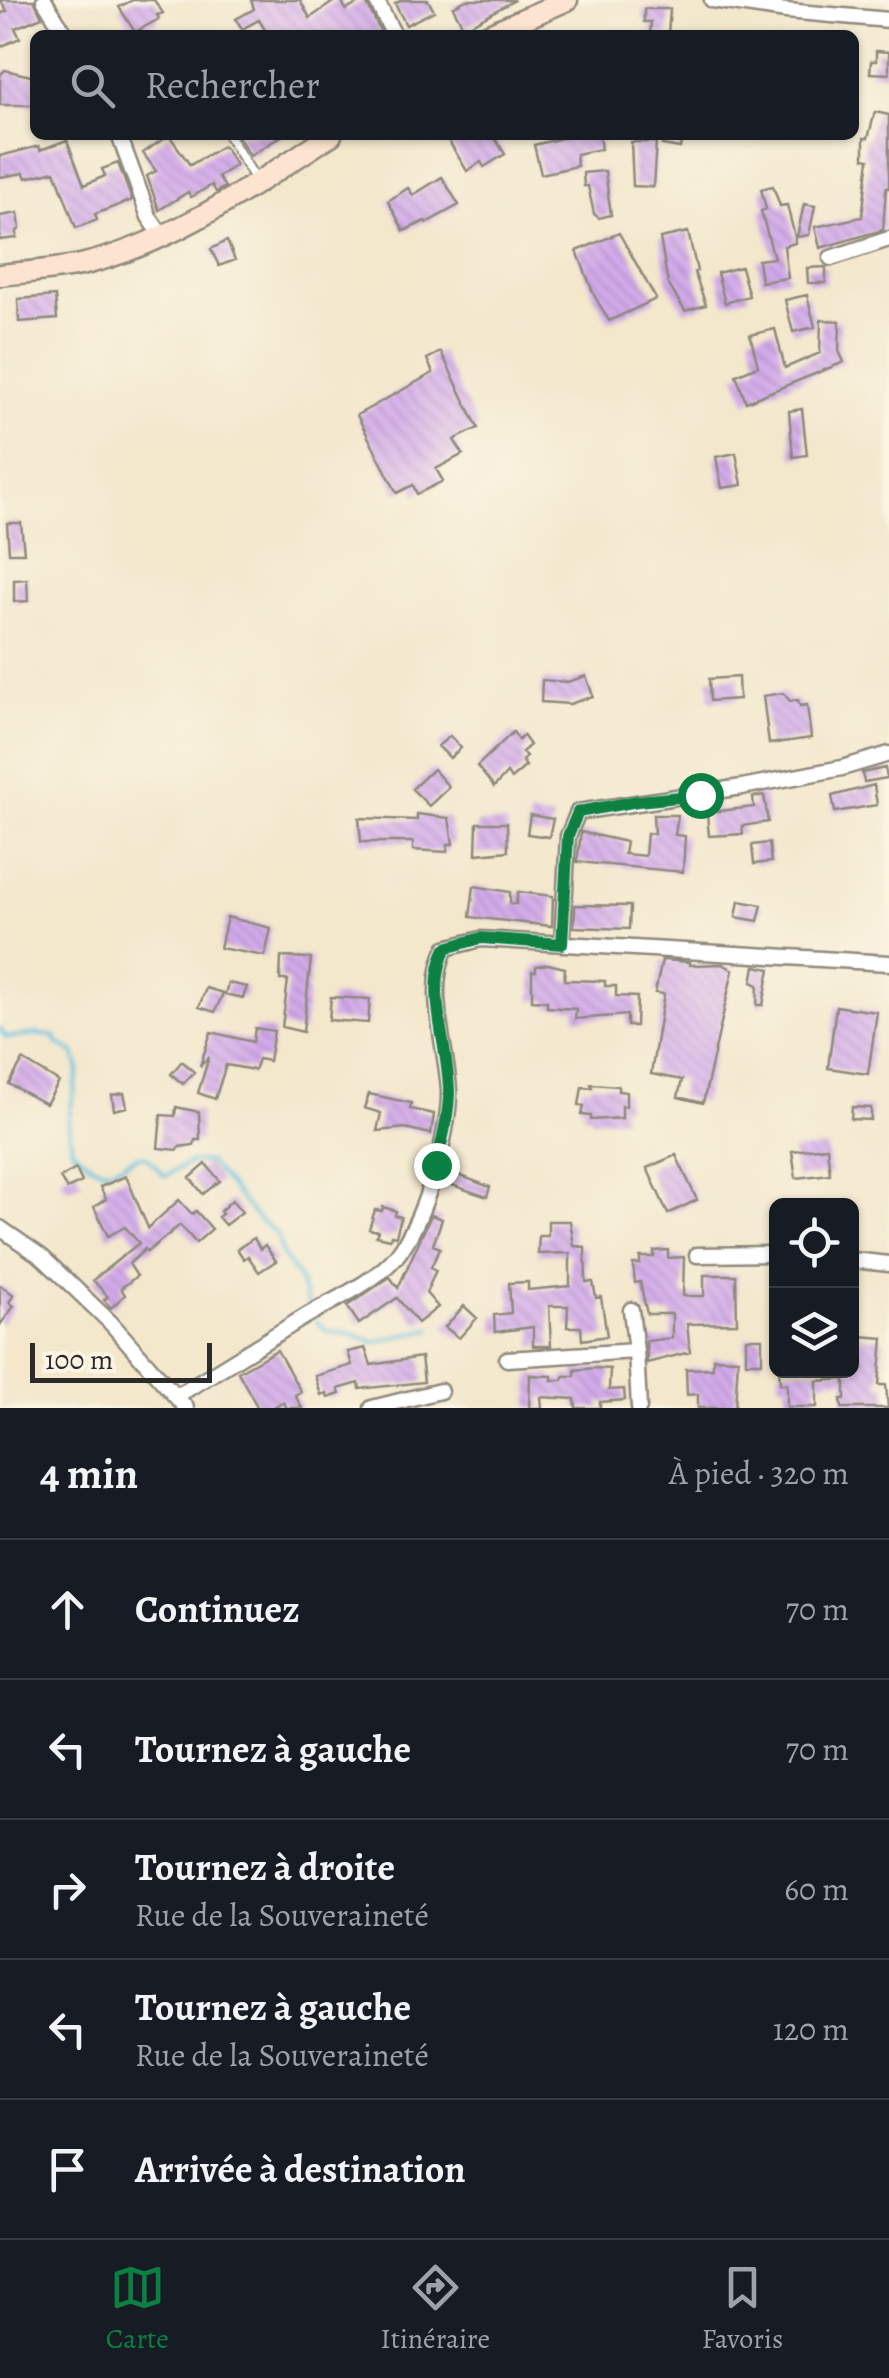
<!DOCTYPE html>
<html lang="fr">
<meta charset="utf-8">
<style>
:root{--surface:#171b24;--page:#242831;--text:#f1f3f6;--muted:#9ea1a6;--line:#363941;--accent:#0b8043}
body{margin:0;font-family:Alegreya,serif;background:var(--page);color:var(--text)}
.controls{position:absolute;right:30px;bottom:30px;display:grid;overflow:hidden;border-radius:15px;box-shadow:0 2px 8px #0004}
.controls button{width:90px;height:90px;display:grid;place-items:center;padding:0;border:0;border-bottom:2px solid var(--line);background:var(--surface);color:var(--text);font:50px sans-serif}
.scale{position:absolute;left:30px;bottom:25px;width:182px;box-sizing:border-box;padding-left:10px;border:5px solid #2b2b2b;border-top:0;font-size:28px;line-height:35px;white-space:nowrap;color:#2b2b2b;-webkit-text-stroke:8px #fcf5e5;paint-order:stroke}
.stop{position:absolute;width:30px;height:30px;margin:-22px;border:8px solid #0b8043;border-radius:50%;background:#fff}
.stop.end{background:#0b8043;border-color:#fff;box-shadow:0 2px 10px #0008}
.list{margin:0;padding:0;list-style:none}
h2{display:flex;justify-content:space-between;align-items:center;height:130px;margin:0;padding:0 40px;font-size:42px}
h2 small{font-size:32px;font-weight:400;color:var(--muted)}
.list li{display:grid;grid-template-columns:65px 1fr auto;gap:30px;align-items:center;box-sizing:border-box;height:140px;padding:0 40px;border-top:2px solid var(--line)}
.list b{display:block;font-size:38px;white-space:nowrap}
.list p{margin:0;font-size:32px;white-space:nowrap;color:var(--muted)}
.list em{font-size:32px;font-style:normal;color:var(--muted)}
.icon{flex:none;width:55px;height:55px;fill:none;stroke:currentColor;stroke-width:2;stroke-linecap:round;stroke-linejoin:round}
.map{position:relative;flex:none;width:889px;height:1408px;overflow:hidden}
.search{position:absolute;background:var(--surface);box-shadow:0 2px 8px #0004;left:30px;right:30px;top:30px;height:110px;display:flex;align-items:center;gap:25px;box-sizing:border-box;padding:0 35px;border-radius:15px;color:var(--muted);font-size:38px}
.sheet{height:830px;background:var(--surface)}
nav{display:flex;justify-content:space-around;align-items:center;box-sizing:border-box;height:140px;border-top:2px solid var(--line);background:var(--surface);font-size:28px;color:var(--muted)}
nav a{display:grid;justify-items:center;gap:5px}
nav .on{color:var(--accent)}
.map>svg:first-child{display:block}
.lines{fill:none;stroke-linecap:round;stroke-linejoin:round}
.stream{stroke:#60c0de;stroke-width:4}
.building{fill:url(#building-back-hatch)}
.lane-casing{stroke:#8f897c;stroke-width:12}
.street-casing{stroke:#8f897c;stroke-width:19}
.secondary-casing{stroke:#8f897c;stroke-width:25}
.lane{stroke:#fff;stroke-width:8}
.street{stroke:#fff;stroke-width:14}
.secondary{stroke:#fde4d0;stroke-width:20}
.route{stroke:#0b8043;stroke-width:12}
</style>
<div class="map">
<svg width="889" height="1408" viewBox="0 0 889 1408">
<defs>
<pattern id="building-back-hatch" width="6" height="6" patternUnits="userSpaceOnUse" patternTransform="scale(2.5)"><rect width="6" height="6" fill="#d2aaea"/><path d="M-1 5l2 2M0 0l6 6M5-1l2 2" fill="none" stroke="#b492c9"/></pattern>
</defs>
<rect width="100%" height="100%" fill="#fcf5e5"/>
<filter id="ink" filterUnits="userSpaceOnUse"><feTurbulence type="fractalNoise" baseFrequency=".01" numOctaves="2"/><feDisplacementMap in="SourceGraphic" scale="20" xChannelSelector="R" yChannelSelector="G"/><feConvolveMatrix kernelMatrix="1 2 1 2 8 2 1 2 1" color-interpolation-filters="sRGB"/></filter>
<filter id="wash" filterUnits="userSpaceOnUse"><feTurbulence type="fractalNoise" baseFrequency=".0048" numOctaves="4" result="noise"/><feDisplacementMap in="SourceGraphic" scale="40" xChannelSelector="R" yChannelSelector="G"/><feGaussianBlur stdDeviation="2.25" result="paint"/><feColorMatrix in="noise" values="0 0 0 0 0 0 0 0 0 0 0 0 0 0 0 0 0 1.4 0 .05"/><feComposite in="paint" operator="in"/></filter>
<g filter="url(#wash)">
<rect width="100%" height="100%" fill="#f3e7cc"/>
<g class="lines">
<path class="stream" d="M 0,1029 L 6,1038 L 37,1034 L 56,1037 L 57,1043 L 74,1053 L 79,1069 L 68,1122 L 72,1149 C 105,1176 103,1174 139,1156 L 147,1157 L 165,1176 L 191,1162 L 209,1162 L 256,1217 L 277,1234 L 283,1256 L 299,1279 L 308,1304
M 316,1321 L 329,1332 L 346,1332 L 375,1342 L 431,1329"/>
</g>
<g id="blocks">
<path class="building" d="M 0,0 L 34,0 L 42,17 L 15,28 L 20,38 L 0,47 L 0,14 L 7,11 Z
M 133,0 L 154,0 L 163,13 L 157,15 L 159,19 L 135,32 L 119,7 Z
M 251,0 L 300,0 L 310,18 L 336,0 L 341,0 L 346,10 L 365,0 L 382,35 L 268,35 L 259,20 L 242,29 L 236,19 L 254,9 Z
M 402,0 L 428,0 L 434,11 L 406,25 L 395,4 Z
M 466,0 L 515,0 L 464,28 L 453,7 Z
M 644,9 L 670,9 L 668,35 L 650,35 L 651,22 L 644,22 Z
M 876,51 L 889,52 L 889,74 L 870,73 L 871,61 L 876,61 Z
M 5,70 L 35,77 L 35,105 L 0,105 L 0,75 Z
M 875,112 L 889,115 L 889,188 L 886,188 L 883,230 L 820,248 L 815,227 L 862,217 L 869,159 L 864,158 L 864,138 L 868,138 Z
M 169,135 L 190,165 L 223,146 L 236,165 L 218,177 L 225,187 L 216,192 L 212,185 L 191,197 L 188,192 L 159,210 L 147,176 L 156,171 L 143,153 Z
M 237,135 L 283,135 L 250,156 Z
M 445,135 L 493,135 L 505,154 L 484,167 L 481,162 L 467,171 Z
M 574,135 L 599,135 L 601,149 L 576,154 L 577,166 L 541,174 L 534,145 Z
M 664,135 L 682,135 L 680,148 L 662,145 Z
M 67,140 L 84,185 L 105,176 L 102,169 L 118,163 L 132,200 L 95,214 L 97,220 L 76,228 L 55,171 L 26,178 L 24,173 L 0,177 L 0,156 L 39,146 L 40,150 Z
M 631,142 L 656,142 L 653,187 L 633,186 Z
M 605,171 L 611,215 L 599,218 L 594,214 L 588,186 L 584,186 L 583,173 Z
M 442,177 L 459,205 L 426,223 L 425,221 L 404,231 L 388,201 L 408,188 L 413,195 Z
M 773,186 L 780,206 L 787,205 L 795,237 L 795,243 L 784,246 L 788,278 L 761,282 L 758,260 L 774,258 L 761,211 L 766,209 L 761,189 Z
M 804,204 L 815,206 L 809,235 L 797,237 Z
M 18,213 L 20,229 L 17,231 L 17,238 L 0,240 L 0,216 Z
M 688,232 L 697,271 L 694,272 L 706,305 L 685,311 L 668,284 L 660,238 Z
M 619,233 L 656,299 L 609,321 L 594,295 L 577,251 Z
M 227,241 L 235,260 L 219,266 L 211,249 Z
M 741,267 L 749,296 L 725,303 L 717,273 Z
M 826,267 L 826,283 L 808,283 L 807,268 Z
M 807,295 L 815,327 L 793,332 L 785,300 Z
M 55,296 L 57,319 L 19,322 L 18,299 Z
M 821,320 L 840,321 L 839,351 L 844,362 L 746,402 L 736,375 L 758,366 L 750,335 L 775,329 L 785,368 L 820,353 Z
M 441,352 L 478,428 L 454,440 L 463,454 L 436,469 L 443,481 L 417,494 L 413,485 L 397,493 L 357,415 L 433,373 L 427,359 Z
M 802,409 L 807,455 L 793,457 L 789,411 Z
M 736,453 L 742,485 L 722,488 L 716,457 Z
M 7,523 L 21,523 L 24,553 L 9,553 Z
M 27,579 L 28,601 L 14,602 L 14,580 Z
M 586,676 L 593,696 L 570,704 L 541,702 L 542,680 L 567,682 Z
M 738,677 L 739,699 L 710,701 L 709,679 Z
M 783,693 L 790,701 L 798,700 L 800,706 L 807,705 L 811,738 L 769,744 L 763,696 Z
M 513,732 L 519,740 L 523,735 L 530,745 L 522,752 L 526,756 L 522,761 L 526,766 L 511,779 L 507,773 L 494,787 L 477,766 Z
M 450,736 L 461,748 L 450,758 L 438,746 Z
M 885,768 L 887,778 L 864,782 L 862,773 Z
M 433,769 L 449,787 L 429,806 L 412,789 Z
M 874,785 L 877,805 L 835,812 L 832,796 Z
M 764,795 L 768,822 L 742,826 L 743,834 L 709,836 L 707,814 L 702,814 L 701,804 L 717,802 L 718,811 L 754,807 L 753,797 Z
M 417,814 L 449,818 L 453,844 L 448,844 L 447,852 L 413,850 L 413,842 L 361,842 L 359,818 L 417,820 Z
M 530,815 L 553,819 L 549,837 L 527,834 Z
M 653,815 L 678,815 L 675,835 L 685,836 L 683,872 L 577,862 L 581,832 L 626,842 L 624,854 L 645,856 L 647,833 L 654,834 Z
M 477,823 L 507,823 L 508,851 L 476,854 Z
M 769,843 L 771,862 L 754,864 L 752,845 Z
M 474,886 L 510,892 L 510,904 L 516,904 L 518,892 L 553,896 L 552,926 L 470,917 Z
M 739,901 L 762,905 L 758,921 L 736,917 Z
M 575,905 L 630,906 L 629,929 L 574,927 Z
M 227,917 L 271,928 L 265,956 L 220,948 Z
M 281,957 L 311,958 L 303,1032 L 282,1027 L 288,980 L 280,980 Z
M 662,960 L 690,962 L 690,965 L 723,964 L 733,970 L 703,1103 L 678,1097 L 682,1080 L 651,1074 L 664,994 L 655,993 Z
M 548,964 L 565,968 L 564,980 L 605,981 L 605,986 L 616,986 L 616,996 L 637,997 L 636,1026 L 627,1026 L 627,1015 L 575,1019 L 576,1009 L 547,1007 L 547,1001 L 532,1000 L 532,971 L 536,971 L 536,966 Z
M 755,966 L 770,969 L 763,1005 L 757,1005 L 758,985 L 752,982 Z
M 228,983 L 247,987 L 243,998 L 225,994 Z
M 206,988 L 223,993 L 215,1012 L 199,1007 Z
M 331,997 L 370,999 L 368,1023 L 329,1020 Z
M 836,1006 L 877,1012 L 868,1074 L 828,1068 Z
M 255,1028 L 274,1031 L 269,1061 L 258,1059 L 254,1070 L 226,1065 L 215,1099 L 198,1093 L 209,1057 L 200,1066 L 211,1032 L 253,1042 Z
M 23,1060 L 59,1082 L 46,1104 L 9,1084 Z
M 182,1061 L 194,1072 L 183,1084 L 171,1074 Z
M 591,1084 L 618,1086 L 618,1091 L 626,1092 L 626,1106 L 622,1106 L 622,1118 L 591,1120 L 591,1116 L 582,1115 L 584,1106 L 579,1105 L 582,1087 L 592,1088 Z
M 124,1093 L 127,1107 L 114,1110 L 112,1095 Z
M 369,1094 L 411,1103 L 410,1109 L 434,1114 L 431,1134 L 405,1128 L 377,1131 L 381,1113 L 364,1108 Z
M 176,1107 L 199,1112 L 200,1140 L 195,1140 L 194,1145 L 179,1147 L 178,1150 L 158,1148 L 161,1115 L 175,1116 Z
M 852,1107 L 871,1108 L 871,1120 L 851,1119 Z
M 827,1147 L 830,1174 L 796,1178 L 792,1151 Z
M 676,1155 L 697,1200 L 668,1214 L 647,1168 Z
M 206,1164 L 220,1181 L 203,1194 L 190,1178 Z
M 76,1169 L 82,1182 L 67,1189 L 60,1178 Z
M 448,1171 L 490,1187 L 487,1197 L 443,1182 Z
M 126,1176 L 148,1228 L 179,1200 L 192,1214 L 196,1211 L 212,1229 L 196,1243 L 180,1225 L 147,1252 L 145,1249 L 129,1264 L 137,1276 L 121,1288 L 125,1295 L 111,1308 L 104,1300 L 108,1297 L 93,1280 L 139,1243 L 125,1227 L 108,1236 L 94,1207 L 106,1199 L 100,1187 Z
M 232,1200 L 242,1212 L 225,1225 L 218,1217 L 222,1214 L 220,1211 Z
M 383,1207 L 396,1211 L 395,1215 L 401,1217 L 396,1236 L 391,1235 L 390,1239 L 376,1236 L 378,1231 L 369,1229 L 375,1210 L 382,1211 Z
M 431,1215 L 442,1219 L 433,1245 L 440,1248 L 431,1267 L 436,1270 L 426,1293 L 438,1307 L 418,1323 L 397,1298 L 359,1324 L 347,1306 L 390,1277 L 398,1288 Z
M 548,1221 L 570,1221 L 574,1246 L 585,1247 L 586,1282 L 593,1282 L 596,1298 L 601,1297 L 607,1336 L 582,1340 L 581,1327 L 567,1327 L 568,1306 L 549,1306 L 551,1346 L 533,1346 L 533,1327 L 495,1332 L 494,1315 L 511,1313 L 509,1283 L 528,1282 L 528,1290 L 570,1286 L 570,1253 L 538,1254 L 539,1236 L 548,1236 Z
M 254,1238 L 260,1249 L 265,1245 L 276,1261 L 259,1272 L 248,1256 L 244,1259 L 237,1249 Z
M 668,1250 L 668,1258 L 684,1257 L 683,1296 L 704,1296 L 704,1275 L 736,1275 L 737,1323 L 687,1324 L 690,1352 L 647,1363 L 646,1341 L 672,1338 L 672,1314 L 647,1314 L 640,1282 L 635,1283 L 633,1264 L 640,1264 L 640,1257 L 654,1257 L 654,1251 Z
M 0,1285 L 14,1295 L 9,1302 L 14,1306 L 0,1325 Z
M 464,1306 L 477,1318 L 459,1338 L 445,1327 Z
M 860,1336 L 883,1338 L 879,1385 L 886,1385 L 888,1408 L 842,1408 L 841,1399 L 845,1399 L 845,1379 L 817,1381 L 817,1407 L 787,1407 L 787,1384 L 780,1384 L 779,1370 L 855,1370 Z
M 746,1338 L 762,1338 L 762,1362 L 746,1362 Z
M 365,1348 L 371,1365 L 421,1357 L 424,1382 L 360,1389 L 359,1383 L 338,1389 L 340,1394 L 328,1398 L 327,1393 L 321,1395 L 315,1376 L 352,1365 L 348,1352 Z
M 277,1350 L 301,1392 L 295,1395 L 302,1408 L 287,1408 L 283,1402 L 272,1408 L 258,1408 L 238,1372 Z
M 713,1358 L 738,1359 L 735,1408 L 698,1408 L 698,1394 L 687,1395 L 686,1369 L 713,1368 Z
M 595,1368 L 610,1369 L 609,1390 L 624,1389 L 625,1400 L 600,1402 L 600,1408 L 576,1408 L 575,1399 L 541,1397 L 542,1408 L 529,1408 L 530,1375 L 552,1376 L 552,1380 L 563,1380 L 564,1376 L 575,1376 L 575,1370 Z"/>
</g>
</g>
<g filter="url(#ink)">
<use href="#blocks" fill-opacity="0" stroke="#8f897c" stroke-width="2.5"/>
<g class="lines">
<g class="lane-casing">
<path id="lane" d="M 228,135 L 256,180"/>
</g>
<g class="street-casing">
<path id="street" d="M 44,0 L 66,35
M 376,0 L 394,35
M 712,0 L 786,11 L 889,20
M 119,135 L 149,217 L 162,236
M 831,258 L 889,239
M 562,944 L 568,836 L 578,812 L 742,787 L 842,768 L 889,754
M 0,1228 L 42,1257 L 110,1322 L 186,1408
M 697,1255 L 776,1254
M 852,1260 L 889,1264
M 631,1310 L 636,1351
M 507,1359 L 636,1351 L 639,1408
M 178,1395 C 219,1370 260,1344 301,1319 C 331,1301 366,1287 391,1262 C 422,1231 450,1134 449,1091 C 447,1047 425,990 446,948 L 481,939 L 889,963
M 372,1408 L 440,1391"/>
</g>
<g class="secondary-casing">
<path id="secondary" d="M 487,35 L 567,0
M 0,275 C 28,272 57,270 85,264 C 177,241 253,185 331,135"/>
</g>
<use href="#lane" class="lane"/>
<use href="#street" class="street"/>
<use href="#secondary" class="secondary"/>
</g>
</g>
<g class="lines" filter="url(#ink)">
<path class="route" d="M 436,1165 C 442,1142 448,1119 449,1095 C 450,1049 424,992 446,948 L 481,938 L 562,944 L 568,836 L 578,812 L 638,801 L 700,795"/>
</g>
</svg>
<div class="controls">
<button><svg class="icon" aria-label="locate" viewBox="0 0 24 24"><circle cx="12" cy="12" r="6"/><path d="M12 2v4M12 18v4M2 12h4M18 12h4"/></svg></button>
<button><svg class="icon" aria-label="layers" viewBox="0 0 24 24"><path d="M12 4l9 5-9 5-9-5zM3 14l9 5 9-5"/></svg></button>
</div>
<div class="scale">100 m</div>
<div class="stop" style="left:700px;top:795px"></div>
<div class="stop end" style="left:436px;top:1165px"></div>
<div class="search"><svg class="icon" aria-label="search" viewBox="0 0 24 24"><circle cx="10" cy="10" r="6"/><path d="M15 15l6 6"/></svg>Rechercher</div>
</div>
<section class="sheet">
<h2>4 min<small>À pied · 320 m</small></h2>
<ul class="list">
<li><svg class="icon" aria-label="ahead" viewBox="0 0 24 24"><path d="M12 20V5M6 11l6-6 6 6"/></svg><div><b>Continuez</b></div><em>70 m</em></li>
<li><svg class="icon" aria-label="left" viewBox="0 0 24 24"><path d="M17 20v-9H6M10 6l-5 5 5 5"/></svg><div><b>Tournez à gauche</b></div><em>70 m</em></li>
<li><svg class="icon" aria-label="right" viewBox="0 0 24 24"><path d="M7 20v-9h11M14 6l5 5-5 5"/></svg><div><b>Tournez à droite</b><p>Rue de la Souveraineté</p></div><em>60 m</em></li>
<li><svg class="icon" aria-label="left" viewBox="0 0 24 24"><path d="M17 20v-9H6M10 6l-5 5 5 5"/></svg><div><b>Tournez à gauche</b><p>Rue de la Souveraineté</p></div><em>120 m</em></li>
<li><svg class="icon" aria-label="arrive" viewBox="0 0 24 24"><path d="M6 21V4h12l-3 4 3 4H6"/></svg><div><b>Arrivée à destination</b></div></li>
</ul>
</section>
<nav>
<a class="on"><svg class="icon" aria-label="map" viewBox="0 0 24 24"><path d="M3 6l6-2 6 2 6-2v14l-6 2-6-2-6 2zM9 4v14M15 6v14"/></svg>Carte</a>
<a><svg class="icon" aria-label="directions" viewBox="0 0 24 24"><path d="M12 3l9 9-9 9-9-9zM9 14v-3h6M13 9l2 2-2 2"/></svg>Itinéraire</a>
<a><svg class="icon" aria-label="saved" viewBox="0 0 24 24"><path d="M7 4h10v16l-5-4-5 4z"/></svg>Favoris</a>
</nav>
